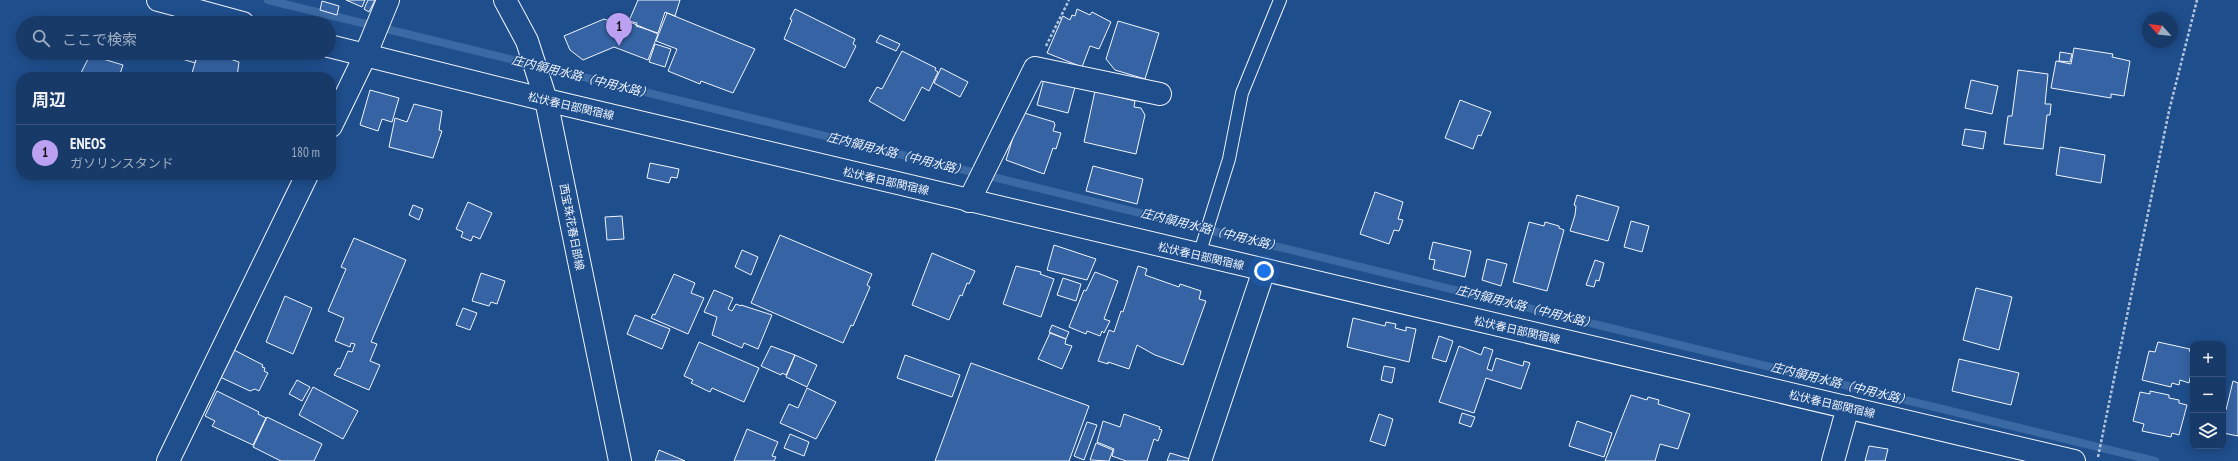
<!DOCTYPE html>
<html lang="ja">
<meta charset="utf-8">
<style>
:root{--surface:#173a69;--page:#244571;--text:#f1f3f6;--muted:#9eadc0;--line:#36547d;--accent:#bca0f2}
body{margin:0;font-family:"PT Sans Narrow","Noto Sans JP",sans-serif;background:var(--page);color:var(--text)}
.controls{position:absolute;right:12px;bottom:12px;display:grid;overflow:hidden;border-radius:8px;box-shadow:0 2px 10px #0003}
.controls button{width:36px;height:36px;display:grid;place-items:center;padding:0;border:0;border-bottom:1px solid var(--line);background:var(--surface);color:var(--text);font:20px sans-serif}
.compass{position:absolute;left:2142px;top:12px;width:36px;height:36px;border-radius:50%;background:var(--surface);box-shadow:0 2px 10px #0003;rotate:297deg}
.you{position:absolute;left:1264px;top:271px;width:14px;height:14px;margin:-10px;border:3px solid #fff;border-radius:50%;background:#1a73e8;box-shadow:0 0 0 6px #1a73e833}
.badge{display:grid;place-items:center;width:26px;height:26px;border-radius:50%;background:var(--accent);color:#111;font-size:13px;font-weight:700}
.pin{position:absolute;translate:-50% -33px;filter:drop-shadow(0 1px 2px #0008)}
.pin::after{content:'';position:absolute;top:21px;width:14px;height:12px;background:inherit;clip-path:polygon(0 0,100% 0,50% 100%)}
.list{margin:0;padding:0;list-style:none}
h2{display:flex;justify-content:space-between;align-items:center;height:52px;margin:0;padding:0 16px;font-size:17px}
h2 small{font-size:13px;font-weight:400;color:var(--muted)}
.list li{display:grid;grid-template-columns:26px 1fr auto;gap:12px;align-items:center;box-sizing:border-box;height:56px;padding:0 16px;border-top:1px solid var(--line)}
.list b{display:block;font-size:15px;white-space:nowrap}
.list p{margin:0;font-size:13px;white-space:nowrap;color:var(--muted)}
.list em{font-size:13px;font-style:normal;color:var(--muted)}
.icon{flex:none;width:22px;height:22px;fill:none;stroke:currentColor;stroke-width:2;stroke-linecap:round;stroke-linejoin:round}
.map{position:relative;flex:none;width:2238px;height:461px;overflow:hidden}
.search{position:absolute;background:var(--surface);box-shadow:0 2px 10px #0003;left:16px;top:16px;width:320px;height:44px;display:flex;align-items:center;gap:10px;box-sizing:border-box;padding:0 14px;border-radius:22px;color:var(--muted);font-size:15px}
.panel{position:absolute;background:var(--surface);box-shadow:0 2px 10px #0003;left:16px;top:72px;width:320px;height:108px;border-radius:16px}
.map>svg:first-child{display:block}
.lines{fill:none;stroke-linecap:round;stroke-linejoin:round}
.stream{stroke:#3b69a3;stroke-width:8}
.building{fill:#3563a3;stroke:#f2f6ff}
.lane-casing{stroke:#f2f6ff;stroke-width:14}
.street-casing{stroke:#f2f6ff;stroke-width:24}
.secondary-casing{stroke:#f2f6ff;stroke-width:24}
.primary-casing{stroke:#f2f6ff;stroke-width:24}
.path{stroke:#b3c4dc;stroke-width:2.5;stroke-dasharray:3 2;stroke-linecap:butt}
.lane{stroke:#1f4e8c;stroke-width:12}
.street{stroke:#1f4e8c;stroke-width:22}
.secondary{stroke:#1f4e8c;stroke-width:22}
.primary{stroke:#1f4e8c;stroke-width:22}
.labels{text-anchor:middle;stroke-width:3;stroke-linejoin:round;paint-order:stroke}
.street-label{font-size:11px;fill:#f2f6ff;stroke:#1f4e8c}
.water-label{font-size:12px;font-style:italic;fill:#f2f6ff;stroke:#1f4e8c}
</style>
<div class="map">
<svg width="2238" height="461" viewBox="0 0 2238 461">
<rect width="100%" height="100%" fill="#1f4e8c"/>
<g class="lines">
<path class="stream" d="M 268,0 L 2155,461"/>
</g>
<path class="building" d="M 346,0 L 365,0 L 362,7 Z
M 368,0 L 375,0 L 369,12 L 364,9 Z
M 638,0 L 680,0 L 675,16 L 665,12 L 658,33 L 636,26 L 637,23 L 629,21 Z
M 322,1 L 339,6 L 337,15 L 320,10 Z
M 795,9 L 855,39 L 853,44 L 856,46 L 845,68 L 784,39 L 792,20 L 790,19 Z
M 1077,9 L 1090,15 L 1092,12 L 1111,22 L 1099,49 L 1090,46 L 1082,67 L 1047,53 L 1063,16 L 1070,20 L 1072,15 L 1075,16 Z
M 667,13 L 755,49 L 733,93 L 701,81 L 700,84 L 668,71 L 677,49 L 656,41 Z
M 604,19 L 628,27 L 630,22 L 658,34 L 648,60 L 614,47 L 583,60 L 570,50 L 564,36 Z
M 1118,21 L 1159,33 L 1145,79 L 1115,70 L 1106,59 Z
M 880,35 L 900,44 L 896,51 L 876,42 Z
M 655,44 L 671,49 L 665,67 L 649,62 Z
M 2074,48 L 2113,54 L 2112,57 L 2130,61 L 2124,96 L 2111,94 L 2111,98 L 2051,88 L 2056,61 L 2071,64 Z
M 902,51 L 936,68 L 935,70 L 938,72 L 929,91 L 922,87 L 904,121 L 869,101 L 877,87 L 882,89 Z
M 2060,52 L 2072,54 L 2070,62 L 2059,61 Z
M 91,53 L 104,56 L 103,59 L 123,65 L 119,77 L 79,77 Z
M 184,53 L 198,53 L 195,63 L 182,59 Z
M 198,53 L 212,53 L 239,62 L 237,77 L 195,77 L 196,74 L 192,73 Z
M 941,68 L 968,82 L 960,97 L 934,83 Z
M 2018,70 L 2048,74 L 2045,104 L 2051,104 L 2050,115 L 2047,115 L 2043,149 L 2004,144 L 2008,116 L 2012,116 Z
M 1044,79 L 1075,87 L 1068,113 L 1037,105 Z
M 1971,80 L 1998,86 L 1992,114 L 1965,108 Z
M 370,90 L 399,98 L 392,122 L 382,119 L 378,131 L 360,125 Z
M 1095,91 L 1135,101 L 1134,107 L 1141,108 L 1145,115 L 1136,154 L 1084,142 Z
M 1460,100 L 1491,112 L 1481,136 L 1478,135 L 1473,149 L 1445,138 Z
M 414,104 L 442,111 L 439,130 L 442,131 L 433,158 L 389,147 L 395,118 L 407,122 Z
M 1021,112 L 1054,122 L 1055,125 L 1053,131 L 1061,133 L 1056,149 L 1053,148 L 1044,174 L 1006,160 Z
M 1965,129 L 1986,132 L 1983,149 L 1962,145 Z
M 2060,147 L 2105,155 L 2101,183 L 2056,175 Z
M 650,163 L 679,169 L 677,178 L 671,177 L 669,183 L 647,178 Z
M 1093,166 L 1143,179 L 1137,204 L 1086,191 Z
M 1375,192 L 1403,202 L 1398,219 L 1403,220 L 1399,231 L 1394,230 L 1389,244 L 1360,234 Z
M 1577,195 L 1619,207 L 1608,241 L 1570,231 L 1575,215 L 1576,206 L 1574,205 Z
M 468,202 L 492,213 L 480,239 L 473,236 L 471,241 L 461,237 L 463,232 L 456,229 Z
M 413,205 L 423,209 L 419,220 L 409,215 Z
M 622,216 L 624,239 L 607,240 L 605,217 Z
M 1631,221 L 1649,226 L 1642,252 L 1624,247 Z
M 1529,222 L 1544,226 L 1545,222 L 1559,226 L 1559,228 L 1564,230 L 1547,291 L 1513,282 Z
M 780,235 L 872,274 L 867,285 L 870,287 L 853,326 L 851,325 L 843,343 L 751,303 Z
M 354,238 L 406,260 L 371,342 L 377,344 L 370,361 L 380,365 L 369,390 L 334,375 L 338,368 L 340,369 L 348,351 L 352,352 L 355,344 L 351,343 L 350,347 L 335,341 L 344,318 L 328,311 L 346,269 L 341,267 Z
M 1433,242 L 1471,251 L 1465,277 L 1433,269 L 1435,260 L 1429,259 Z
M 1054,245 L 1096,259 L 1087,280 L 1047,270 Z
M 742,250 L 758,257 L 751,275 L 735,267 Z
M 932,253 L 975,271 L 969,284 L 967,283 L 962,296 L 960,295 L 949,320 L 912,305 Z
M 1487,259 L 1507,264 L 1501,286 L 1482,280 Z
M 1595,260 L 1604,263 L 1599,281 L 1596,280 L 1594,287 L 1586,285 Z
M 1016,266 L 1041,272 L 1040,274 L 1054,279 L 1041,317 L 1003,304 Z
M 1138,266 L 1147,269 L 1145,275 L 1179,287 L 1180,284 L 1201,291 L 1199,299 L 1206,301 L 1183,365 L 1155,355 L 1137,345 L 1129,369 L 1108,362 L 1108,364 L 1098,361 L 1109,330 L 1114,332 L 1121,311 L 1123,312 Z
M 1095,272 L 1118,281 L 1104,319 L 1110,321 L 1104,333 L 1102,331 L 1100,336 L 1087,331 L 1086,334 L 1069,327 L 1084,290 L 1086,291 Z
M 481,273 L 505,281 L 497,304 L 491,302 L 489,306 L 472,301 Z
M 674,274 L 695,283 L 691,293 L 704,298 L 688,334 L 651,318 L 653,314 L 655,315 Z
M 1063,278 L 1081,284 L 1076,301 L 1057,295 Z
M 1976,288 L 2012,297 L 1999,350 L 1963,340 Z
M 714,290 L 733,298 L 728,309 L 732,311 L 736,304 L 741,306 L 741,305 L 772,315 L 758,349 L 744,343 L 742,348 L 712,335 L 717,317 L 704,312 Z
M 285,296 L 312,308 L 293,354 L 266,342 Z
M 463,308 L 477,313 L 470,330 L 456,325 Z
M 635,315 L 670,329 L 662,349 L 627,334 Z
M 1353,318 L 1385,326 L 1386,322 L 1396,324 L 1395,328 L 1406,331 L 1406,327 L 1416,329 L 1409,362 L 1347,347 Z
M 1052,325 L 1069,332 L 1066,339 L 1049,332 Z
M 1050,333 L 1066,339 L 1065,344 L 1072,346 L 1062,369 L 1038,359 Z
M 1439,336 L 1453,341 L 1446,362 L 1432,358 Z
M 699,342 L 759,368 L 744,402 L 712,388 L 710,392 L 691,383 L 693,380 L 684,376 Z
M 2158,342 L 2190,349 L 2189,351 L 2193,352 L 2193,365 L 2189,383 L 2180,380 L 2179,385 L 2172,383 L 2171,387 L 2142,380 L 2149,351 L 2155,352 Z
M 771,346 L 795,355 L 786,375 L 782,373 L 781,375 L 761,366 Z
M 1459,346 L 1481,355 L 1484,347 L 1493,350 L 1487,369 L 1492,371 L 1496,358 L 1523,366 L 1524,361 L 1530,363 L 1521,389 L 1486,378 L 1474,413 L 1439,402 Z
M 234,350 L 263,365 L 262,367 L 265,368 L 264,371 L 268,373 L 259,391 L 255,389 L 250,391 L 220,377 Z
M 795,355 L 817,365 L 807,387 L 786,377 Z
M 905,355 L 960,375 L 952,397 L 897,378 Z
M 1959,359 L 2019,373 L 2011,405 L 1952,391 Z
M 971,363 L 1089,406 L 1069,461 L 935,461 Z
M 1384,366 L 1395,368 L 1392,383 L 1381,380 Z
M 297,380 L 310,387 L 302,401 L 289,394 Z
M 2233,381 L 2238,383 L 2238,436 L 2223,433 L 2223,410 L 2226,410 Z
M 313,387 L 358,411 L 343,439 L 299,415 Z
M 807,388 L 836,402 L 816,439 L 780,423 L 789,404 L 798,408 Z
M 217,391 L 259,412 L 258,414 L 266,418 L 253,445 L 212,426 L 215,421 L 205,416 Z
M 2150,391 L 2169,395 L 2169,398 L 2179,400 L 2179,403 L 2187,405 L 2179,435 L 2172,433 L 2171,437 L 2142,431 L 2144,424 L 2133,421 L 2140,392 L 2150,394 Z
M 1631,395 L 1647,400 L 1648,397 L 1659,400 L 1658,404 L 1690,414 L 1678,449 L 1660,444 L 1655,461 L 1605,461 Z
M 1462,413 L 1475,417 L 1471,427 L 1459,423 Z
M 1124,414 L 1160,427 L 1159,429 L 1162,430 L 1158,441 L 1154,439 L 1147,461 L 1126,461 L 1112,456 L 1114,449 L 1097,442 L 1103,421 L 1120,427 Z
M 1379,414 L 1393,419 L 1385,446 L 1370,441 Z
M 267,417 L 322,444 L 314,461 L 281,461 L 253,447 Z
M 1577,421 L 1612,433 L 1604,457 L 1569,446 Z
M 1087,422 L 1097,425 L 1084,460 L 1074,456 Z
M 747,429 L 778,442 L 772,456 L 776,457 L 774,461 L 734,461 Z
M 790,434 L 809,442 L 804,456 L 784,448 Z
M 1096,443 L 1113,450 L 1109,461 L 1090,460 Z
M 1869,446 L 1888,449 L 1885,461 L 1865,461 Z
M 659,450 L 685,461 L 655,461 Z
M 1170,453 L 1190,459 L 1189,461 L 1167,461 Z"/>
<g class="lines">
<g class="lane-casing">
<path id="lane" d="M 1199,255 L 1229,159 L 1242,93 L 1280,0"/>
</g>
<g class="street-casing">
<path id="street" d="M 331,126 L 365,56 L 388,0
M 969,201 L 1035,68 L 1160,94
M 168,461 L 307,175
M 1200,461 L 1264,270
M 1833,461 L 1848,407"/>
</g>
<g class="secondary-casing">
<path id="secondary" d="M 505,0 L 527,41 L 546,100 L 620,461"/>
</g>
<g class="primary-casing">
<path id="primary" d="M 158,0 L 243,23
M 329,46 L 546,100 L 2074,461"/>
</g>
<path class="path" d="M 1046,46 L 1069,0
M 2098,457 L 2169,111 L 2197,0"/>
<use href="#lane" class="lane"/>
<use href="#street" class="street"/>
<use href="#secondary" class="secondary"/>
<use href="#primary" class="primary"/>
</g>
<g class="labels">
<g class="street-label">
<text transform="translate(571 106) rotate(13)" y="4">松伏春日部関宿線</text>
<text transform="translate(886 181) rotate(13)" y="4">松伏春日部関宿線</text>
<text transform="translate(572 227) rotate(79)" y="4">西宝珠花春日部線</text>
<text transform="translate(1201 256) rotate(13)" y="4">松伏春日部関宿線</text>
<text transform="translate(1517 330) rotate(13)" y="4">松伏春日部関宿線</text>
<text transform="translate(1832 404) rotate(13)" y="4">松伏春日部関宿線</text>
</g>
<g class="water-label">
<text transform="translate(582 77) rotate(14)" y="4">庄内領用水路（中用水路）</text>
<text transform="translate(897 154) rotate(14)" y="4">庄内領用水路（中用水路）</text>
<text transform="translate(1211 230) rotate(14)" y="4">庄内領用水路（中用水路）</text>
<text transform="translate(1526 307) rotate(14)" y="4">庄内領用水路（中用水路）</text>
<text transform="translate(1841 384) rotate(14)" y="4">庄内領用水路（中用水路）</text>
</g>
</g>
</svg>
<div class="controls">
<button>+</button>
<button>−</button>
<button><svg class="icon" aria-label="layers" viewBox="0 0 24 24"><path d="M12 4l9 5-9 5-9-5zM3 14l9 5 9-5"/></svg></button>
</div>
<svg class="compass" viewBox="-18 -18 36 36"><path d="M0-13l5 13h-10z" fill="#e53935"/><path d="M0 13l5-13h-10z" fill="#9eadc0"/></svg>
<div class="you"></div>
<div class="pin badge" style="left:619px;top:46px">1</div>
<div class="search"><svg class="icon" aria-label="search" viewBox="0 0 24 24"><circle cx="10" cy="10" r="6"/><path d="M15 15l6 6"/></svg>ここで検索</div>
<section class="panel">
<h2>周辺<small></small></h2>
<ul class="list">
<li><span class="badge">1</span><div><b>ENEOS</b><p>ガソリンスタンド</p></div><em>180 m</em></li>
</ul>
</section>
</div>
